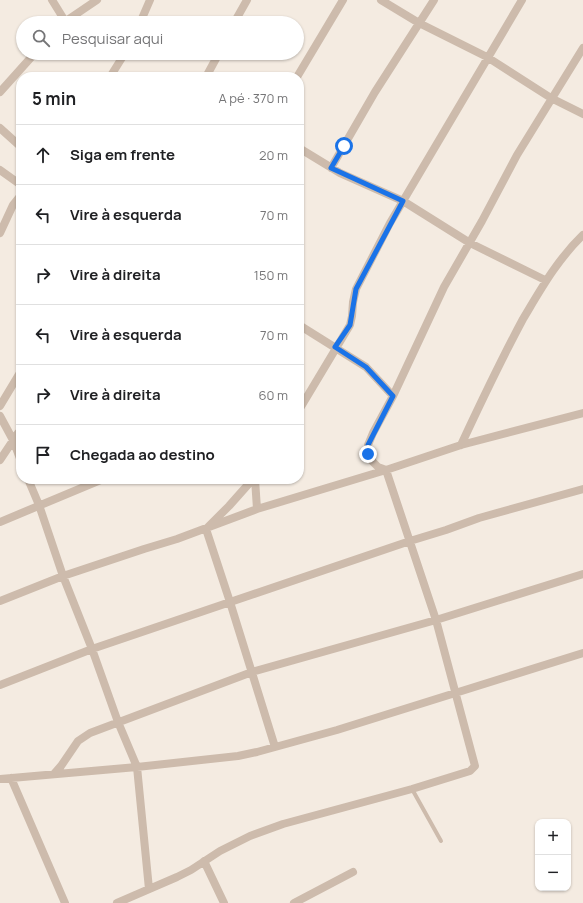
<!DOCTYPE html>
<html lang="pt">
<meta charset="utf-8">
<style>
:root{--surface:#fff;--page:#f2f2f2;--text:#202124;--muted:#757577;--line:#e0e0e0}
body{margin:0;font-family:Manrope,sans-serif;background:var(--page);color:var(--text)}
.controls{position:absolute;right:12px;bottom:12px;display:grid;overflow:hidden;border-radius:8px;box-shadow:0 1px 3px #0004}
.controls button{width:36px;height:36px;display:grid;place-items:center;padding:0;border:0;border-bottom:1px solid var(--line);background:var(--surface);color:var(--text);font:20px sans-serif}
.stop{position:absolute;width:12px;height:12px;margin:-9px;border:3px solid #1a73e8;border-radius:50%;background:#fff}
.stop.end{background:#1a73e8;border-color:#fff;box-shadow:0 1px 4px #0008}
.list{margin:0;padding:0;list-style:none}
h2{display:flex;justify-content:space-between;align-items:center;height:52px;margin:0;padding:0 16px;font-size:17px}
h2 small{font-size:13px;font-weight:400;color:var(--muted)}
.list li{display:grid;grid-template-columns:26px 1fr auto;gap:12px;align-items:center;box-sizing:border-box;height:60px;padding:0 16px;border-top:1px solid var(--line)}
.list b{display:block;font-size:15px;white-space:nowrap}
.list em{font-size:13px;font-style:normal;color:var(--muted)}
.icon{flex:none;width:22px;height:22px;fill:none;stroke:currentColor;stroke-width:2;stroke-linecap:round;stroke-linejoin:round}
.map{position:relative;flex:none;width:583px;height:903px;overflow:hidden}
.search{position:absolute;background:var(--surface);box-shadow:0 1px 3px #0004;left:16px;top:16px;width:288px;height:44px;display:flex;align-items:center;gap:10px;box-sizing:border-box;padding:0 14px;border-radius:22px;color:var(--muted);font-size:15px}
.panel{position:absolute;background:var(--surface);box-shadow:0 1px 3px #0004;left:16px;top:72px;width:288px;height:412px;border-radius:16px}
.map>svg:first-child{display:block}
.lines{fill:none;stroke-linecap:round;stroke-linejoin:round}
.service{stroke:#cdbbac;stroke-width:4}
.minor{stroke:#cdbbac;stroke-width:8}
.route{stroke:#1a73e8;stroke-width:5}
</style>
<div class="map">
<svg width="583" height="903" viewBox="0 0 583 903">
<rect width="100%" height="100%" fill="#f4ebe1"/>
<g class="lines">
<path class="service" d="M 412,789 L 441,841"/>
<path class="minor" d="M 52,0 L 65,21
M 381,0 L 419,23 L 487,57 L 551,98 L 583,114
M 63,23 L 97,0
M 140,23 L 150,0
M 234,23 L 247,0
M 110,77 L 125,53
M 206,77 L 219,53
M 297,77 L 343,0
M 0,92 L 35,53
M 0,128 L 21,147
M 299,148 L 340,173 L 403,201 L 470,243 L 545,280
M 331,168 L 375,92 L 434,0
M 0,170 L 21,185
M 0,233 L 13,205 L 21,195
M 299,325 L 366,367 L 393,396
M 0,406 L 21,371
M 299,410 L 350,325 L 352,316 L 353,302 L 356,289 L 390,223 L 522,0
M 0,416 L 13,440 L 21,461
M 461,445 C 481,402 501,360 523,319 C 541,289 557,260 583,235
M 0,460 L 18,433 L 21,430
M 28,479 L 39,505 L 63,576 L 92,649 L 118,722 L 137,767 L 149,889
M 253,479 L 229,506 L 206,529 L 230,602 L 275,747
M 255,479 L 257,509
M 0,522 L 103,479
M 0,601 L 63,576 L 144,549 L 177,539 L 257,509 L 386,470 L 461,445 L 583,413
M 0,685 L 92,649 L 410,541 L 446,530 L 479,518 L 583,489
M 54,774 L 61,766 L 78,741 L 90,733 L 252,672 L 436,620 L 583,574
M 11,778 L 65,903
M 0,779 L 137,767 L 238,756 L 257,752 L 337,730 L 583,653
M 204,861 L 224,903
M 117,903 L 177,877 L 191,870 L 220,851 L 250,836 L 283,824 L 412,789 L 470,771 L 475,766 L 436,620 L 386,470 L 378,467 L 372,461 L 368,454 L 368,445 L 373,433 L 393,396 L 444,287 L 482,221 L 517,155 L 583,48
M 294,903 L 353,872"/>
</g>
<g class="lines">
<path class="route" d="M 344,146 L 331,168 L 403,201 L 356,289 L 350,325 L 335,347 L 366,367 L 393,396 L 368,445 L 368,454"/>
</g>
</svg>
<div class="controls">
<button>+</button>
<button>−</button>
</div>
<div class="stop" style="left:344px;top:146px"></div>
<div class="stop end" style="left:368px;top:454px"></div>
<div class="search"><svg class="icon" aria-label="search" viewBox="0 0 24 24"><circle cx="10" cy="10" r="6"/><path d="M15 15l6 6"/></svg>Pesquisar aqui</div>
<section class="panel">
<h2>5 min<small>A pé · 370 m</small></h2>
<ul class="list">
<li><svg class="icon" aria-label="ahead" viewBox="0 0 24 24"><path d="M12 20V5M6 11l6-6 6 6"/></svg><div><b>Siga em frente</b></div><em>20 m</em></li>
<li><svg class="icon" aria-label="left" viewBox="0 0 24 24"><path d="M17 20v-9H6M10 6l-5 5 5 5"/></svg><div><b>Vire à esquerda</b></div><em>70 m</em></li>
<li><svg class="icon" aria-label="right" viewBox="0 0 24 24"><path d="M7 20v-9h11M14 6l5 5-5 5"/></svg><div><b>Vire à direita</b></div><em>150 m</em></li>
<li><svg class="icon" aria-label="left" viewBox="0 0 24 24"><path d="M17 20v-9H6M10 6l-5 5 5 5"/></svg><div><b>Vire à esquerda</b></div><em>70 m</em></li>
<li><svg class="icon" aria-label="right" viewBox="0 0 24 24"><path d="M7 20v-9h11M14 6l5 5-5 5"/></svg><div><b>Vire à direita</b></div><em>60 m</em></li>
<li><svg class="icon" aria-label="arrive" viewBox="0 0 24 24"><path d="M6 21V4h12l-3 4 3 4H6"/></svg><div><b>Chegada ao destino</b></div></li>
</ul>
</section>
</div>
